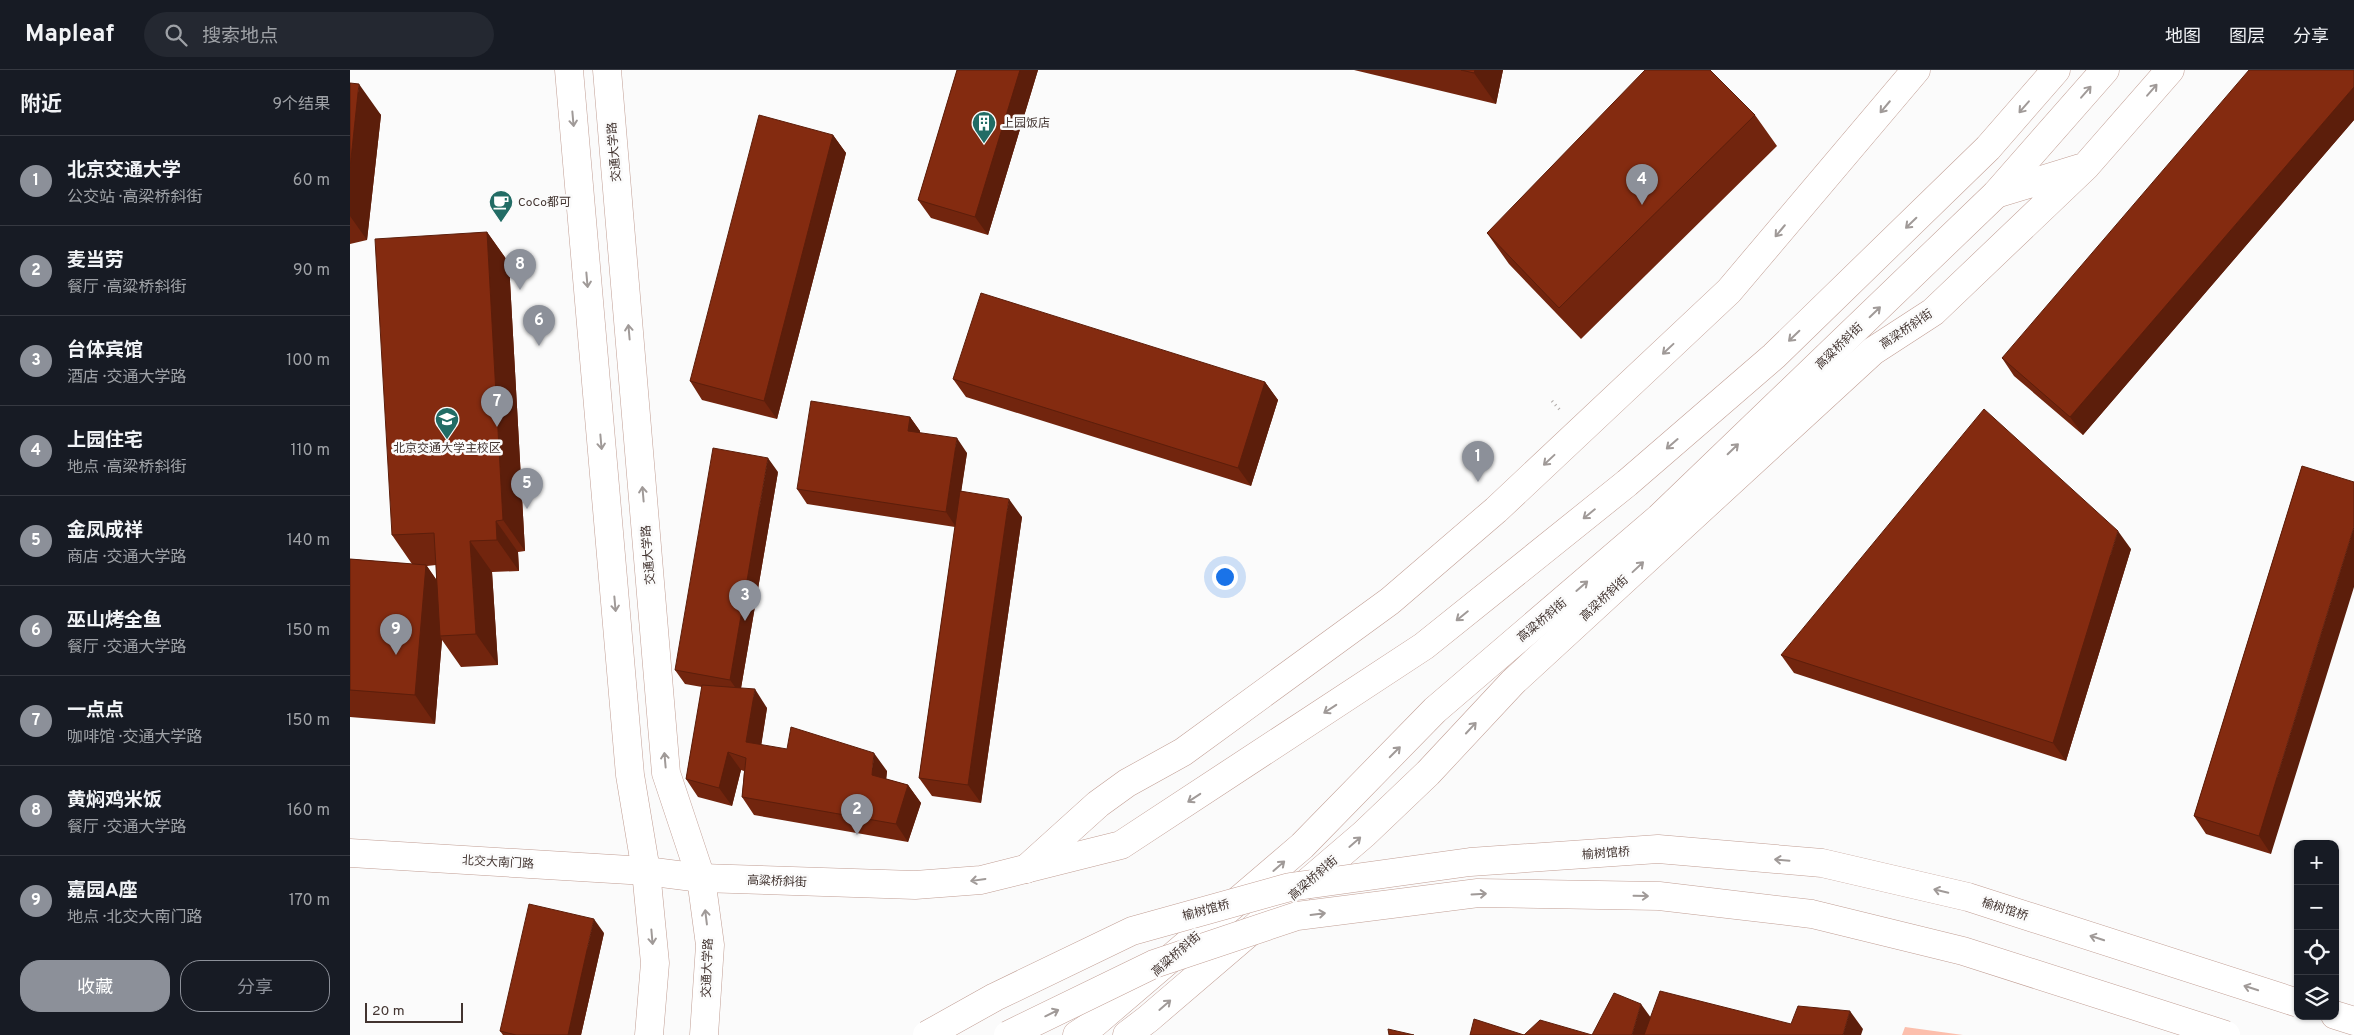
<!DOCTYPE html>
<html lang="zh">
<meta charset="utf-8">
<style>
:root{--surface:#171b24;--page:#242831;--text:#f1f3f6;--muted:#9ea1a6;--line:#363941;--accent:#8c9099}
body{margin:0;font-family:Overpass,"Noto Sans SC",sans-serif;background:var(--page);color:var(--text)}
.controls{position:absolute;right:15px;bottom:15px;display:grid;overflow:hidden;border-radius:10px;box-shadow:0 1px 4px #0004}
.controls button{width:45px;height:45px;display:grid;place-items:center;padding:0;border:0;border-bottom:1px solid var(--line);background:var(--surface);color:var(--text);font:25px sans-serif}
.scale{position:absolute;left:15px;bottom:12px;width:98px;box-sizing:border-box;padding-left:5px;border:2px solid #423430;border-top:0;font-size:14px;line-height:18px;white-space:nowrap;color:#423430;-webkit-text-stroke:4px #fbfbfb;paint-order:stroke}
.you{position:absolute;left:874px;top:506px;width:18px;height:18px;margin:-12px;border:4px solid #fff;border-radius:50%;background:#1a73e8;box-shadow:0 0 0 8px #1a73e833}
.badge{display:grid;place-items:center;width:32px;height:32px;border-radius:50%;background:var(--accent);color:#fff;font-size:16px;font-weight:700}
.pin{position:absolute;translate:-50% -41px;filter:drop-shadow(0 1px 2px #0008)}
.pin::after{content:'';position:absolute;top:26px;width:18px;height:15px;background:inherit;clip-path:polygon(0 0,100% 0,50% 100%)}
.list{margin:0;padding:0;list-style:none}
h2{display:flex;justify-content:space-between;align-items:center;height:65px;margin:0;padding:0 20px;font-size:21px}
h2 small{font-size:16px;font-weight:400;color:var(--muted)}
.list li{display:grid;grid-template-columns:32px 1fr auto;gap:15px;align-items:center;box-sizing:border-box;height:90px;padding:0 20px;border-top:1px solid var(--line)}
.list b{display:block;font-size:19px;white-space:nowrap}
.list p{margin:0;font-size:16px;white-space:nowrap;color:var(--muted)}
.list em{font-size:16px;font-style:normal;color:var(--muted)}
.actions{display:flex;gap:10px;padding:15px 20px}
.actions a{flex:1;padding:11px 0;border:1px solid var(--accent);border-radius:20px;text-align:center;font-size:18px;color:var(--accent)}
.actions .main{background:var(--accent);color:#fff}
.icon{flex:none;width:28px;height:28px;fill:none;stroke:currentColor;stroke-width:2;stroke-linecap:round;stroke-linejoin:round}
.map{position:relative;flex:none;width:2004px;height:965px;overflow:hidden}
header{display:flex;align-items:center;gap:30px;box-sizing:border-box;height:70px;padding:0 25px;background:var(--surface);border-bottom:1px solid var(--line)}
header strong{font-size:24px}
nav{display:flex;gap:28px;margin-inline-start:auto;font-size:18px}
.search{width:350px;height:45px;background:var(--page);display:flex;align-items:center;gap:12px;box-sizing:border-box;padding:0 18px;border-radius:28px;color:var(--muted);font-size:19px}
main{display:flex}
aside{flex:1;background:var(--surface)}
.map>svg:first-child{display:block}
.green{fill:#fcbfad}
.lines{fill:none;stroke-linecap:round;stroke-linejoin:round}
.minor-casing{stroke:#c19e94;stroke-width:29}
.tertiary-casing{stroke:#c19e94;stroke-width:29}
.secondary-casing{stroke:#c19e94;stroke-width:29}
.path{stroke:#aea8a6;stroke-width:3;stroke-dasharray:1 4;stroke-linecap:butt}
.minor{stroke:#fff;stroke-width:28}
.tertiary{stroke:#fff;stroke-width:28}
.secondary{stroke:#fff;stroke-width:28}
.secondary-bridge-casing{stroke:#c19e94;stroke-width:29;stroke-linecap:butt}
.secondary-bridge{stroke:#fff;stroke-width:28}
.wall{fill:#72250e;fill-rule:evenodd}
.shaded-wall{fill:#5c1e0b}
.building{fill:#842b10;stroke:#5c1e0b}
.oneway{stroke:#a09a98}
.labels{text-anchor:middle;stroke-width:5;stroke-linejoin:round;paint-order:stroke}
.poi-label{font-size:12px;fill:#423430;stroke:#fbfbfb;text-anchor:start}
.street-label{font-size:12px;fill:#423430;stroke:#fbfbfb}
</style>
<header>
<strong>Mapleaf</strong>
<div class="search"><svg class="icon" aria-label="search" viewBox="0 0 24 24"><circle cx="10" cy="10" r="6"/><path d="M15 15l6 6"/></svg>搜索地点</div>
<nav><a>地图</a><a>图层</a><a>分享</a></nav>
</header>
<main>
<aside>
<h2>附近<small>9个结果</small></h2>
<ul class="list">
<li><span class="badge">1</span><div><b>北京交通大学</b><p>公交站 · 高梁桥斜街</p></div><em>60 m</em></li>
<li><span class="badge">2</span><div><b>麦当劳</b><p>餐厅 · 高粱桥斜街</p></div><em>90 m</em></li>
<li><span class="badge">3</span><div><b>台体宾馆</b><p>酒店 · 交通大学路</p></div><em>100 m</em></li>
<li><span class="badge">4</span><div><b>上园住宅</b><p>地点 · 高梁桥斜街</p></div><em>110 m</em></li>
<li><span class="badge">5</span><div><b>金凤成祥</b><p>商店 · 交通大学路</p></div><em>140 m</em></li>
<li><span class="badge">6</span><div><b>巫山烤全鱼</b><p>餐厅 · 交通大学路</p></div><em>150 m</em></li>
<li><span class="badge">7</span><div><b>一点点</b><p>咖啡馆 · 交通大学路</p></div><em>150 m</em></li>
<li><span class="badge">8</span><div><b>黄焖鸡米饭</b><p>餐厅 · 交通大学路</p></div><em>160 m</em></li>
<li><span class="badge">9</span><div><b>嘉园A座</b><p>地点 · 北交大南门路</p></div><em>170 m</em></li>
</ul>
<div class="actions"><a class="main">收藏</a><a>分享</a></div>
</aside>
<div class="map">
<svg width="2004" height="965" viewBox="0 0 2004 965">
<rect width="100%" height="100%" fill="#fbfbfb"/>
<path class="green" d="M 1555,957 L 1613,965 L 1552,965 Z"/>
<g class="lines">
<g class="minor-casing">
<path id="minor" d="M 0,783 L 296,801"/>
</g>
<g class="tertiary-casing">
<path id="tertiary" d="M 219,0 L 280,705 L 296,801 L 305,893 L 299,965
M 257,0 L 316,703 L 351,808 L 360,875 L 354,965
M 1646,124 L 1730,98
M 676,799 L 748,734 L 777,713 L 833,682 L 1040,531 L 1146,440 L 1379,221 L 1566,0
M 777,965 L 798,949 L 1014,764 L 1078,703 L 1163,612 L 1523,281 L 1583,242 L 1736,96 L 1820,0"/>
</g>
<g class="secondary-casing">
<path id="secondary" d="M 296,801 L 351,808 L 565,815 L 631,810 L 771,775 L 1074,576 L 1277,413 L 1424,286 L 1638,78 L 1706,0
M 1985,945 L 2004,951
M 727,965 L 745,953 L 952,776 L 1085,640 L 1309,448 L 1646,124 L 1755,0"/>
</g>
<path class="path" d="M 1202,331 L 1210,340"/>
<use href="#minor" class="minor"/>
<use href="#tertiary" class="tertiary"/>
<use href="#secondary" class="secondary"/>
<g class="secondary-bridge-casing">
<path id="secondary-bridge" d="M 577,965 L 645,927 L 782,861 L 940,817 L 1120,792 L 1308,779 L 1472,793 L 1618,827 L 1948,933
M 658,965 L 804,894 L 947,846 L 1128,823 L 1309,826 L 1462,844 L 1613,881 L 1876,965"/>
</g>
<use href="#secondary-bridge" class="secondary-bridge"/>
</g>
<path class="wall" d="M 607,0 L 688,0 L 638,165 L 581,148 L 568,130 Z
M 1004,0 L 1153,0 L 1146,34 Z
M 2004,0 L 2004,50 L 1733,365 L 1664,306 L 1652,288 Z
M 0,13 L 31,45 L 17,170 L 0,174 Z
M 1405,45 L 1427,76 L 1231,269 L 1159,194 L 1137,163 Z
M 483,65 L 496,83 L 427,349 L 352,330 L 340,311 Z
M 137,162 L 159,193 L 175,481 L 168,482 L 169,501 L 142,502 L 148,595 L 111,597 L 92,570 L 85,654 L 0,647 L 0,489 L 62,494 L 42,465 ZM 86,495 L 86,509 L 77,496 Z
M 603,309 L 915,312 L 928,330 L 901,416 L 616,327 Z
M 560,347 L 570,361 L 570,363 L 617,383 L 611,421 L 672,447 L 631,733 L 582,726 L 569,708 L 605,457 L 457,434 L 447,419 Z
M 1952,396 L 1921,784 L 1856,764 L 1844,746 Z
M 428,402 L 391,618 L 417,638 L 411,675 L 537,701 L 536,709 L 558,715 L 571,733 L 558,772 L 404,745 L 392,727 L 394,701 L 391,700 L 382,736 L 348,727 L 336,709 L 352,617 L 335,614 L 325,600 Z
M 1781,479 L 1716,691 L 1444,603 L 1431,585 Z
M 254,863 L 231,965 L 153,965 L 150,961 Z"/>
<path class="shaded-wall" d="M 670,0 L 688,0 L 638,165 L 625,147 Z
M 1125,0 L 1153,0 L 1146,34 L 1124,3 Z
M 9,14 L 31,45 L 17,170 L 0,146 L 0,98 Z
M 2004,17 L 2004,50 L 1733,365 L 1720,347 Z
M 483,65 L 496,83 L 427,349 L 414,331 Z
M 137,162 L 159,193 L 175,481 L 153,450 Z
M 915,312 L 928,330 L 901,416 L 888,398 Z
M 560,347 L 570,361 L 568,375 L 558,361 Z
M 607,368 L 617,383 L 606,457 L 596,442 Z
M 418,388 L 428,402 L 390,624 L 380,610 Z
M 659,429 L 672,447 L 631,733 L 618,715 Z
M 146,451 L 168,482 L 169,501 L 147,470 Z
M 2004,457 L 2004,517 L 1921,784 L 1909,766 Z
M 1768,461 L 1781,479 L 1716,691 L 1703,673 Z
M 120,471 L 142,502 L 148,595 L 126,564 Z
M 76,495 L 96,524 L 90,566 L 92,570 L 85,654 L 65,625 Z
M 405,619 L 417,638 L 409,690 L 396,672 Z
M 378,682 L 391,700 L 382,736 L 369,718 Z
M 524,683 L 537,701 L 535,723 L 522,705 Z
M 558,715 L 571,733 L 558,772 L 546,754 Z
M 244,849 L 254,863 L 231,965 L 218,965 Z
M 1291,934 L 1304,952 L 1300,965 L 1282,965 Z
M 1500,941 L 1513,959 L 1511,965 L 1493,965 Z"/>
<path class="building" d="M 607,0 L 670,0 L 625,147 L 568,130 Z
M 1111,0 L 1125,0 L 1124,3 Z
M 1295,0 L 1360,0 L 1405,45 L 1209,238 L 1137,163 Z
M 1899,0 L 2004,0 L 2004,17 L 1720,347 L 1652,288 Z
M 0,13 L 9,14 L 0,98 Z
M 409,45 L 483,65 L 414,331 L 340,311 Z
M 137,162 L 153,450 L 146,451 L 147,470 L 120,471 L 126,564 L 90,566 L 84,463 L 42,465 L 25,169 Z
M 631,223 L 915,312 L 888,398 L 603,309 Z
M 461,331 L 560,347 L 558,361 L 607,368 L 596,442 L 447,419 Z
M 1634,339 L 1768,461 L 1703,673 L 1431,585 Z
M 363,378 L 418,388 L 380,610 L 325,600 Z
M 1952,396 L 2004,412 L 2004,457 L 1909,766 L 1844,746 Z
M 610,421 L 659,429 L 618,715 L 569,708 Z
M 0,489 L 76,495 L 65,625 L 0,620 Z
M 352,615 L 405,619 L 396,672 L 437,679 L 441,657 L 524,683 L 522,705 L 558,715 L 546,754 L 392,727 L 396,688 L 378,682 L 369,718 L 336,709 Z
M 179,834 L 244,849 L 218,965 L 166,965 L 150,961 Z
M 1310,921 L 1441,954 L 1448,936 L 1500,941 L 1493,965 L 1294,965 Z
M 1264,923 L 1291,934 L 1282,965 L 1242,965 Z
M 1124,949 L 1174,965 L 1190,950 L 1242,965 L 1120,965 Z
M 1038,959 L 1064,965 L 1039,965 Z"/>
<defs><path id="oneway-shaft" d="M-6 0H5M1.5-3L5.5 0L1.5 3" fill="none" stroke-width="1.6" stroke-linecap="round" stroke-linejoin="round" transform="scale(1.25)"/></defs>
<g class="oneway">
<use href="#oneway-shaft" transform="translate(1802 20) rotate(-49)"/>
<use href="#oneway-shaft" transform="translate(1736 22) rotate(-49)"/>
<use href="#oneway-shaft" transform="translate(1535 37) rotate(130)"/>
<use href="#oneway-shaft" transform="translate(1674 37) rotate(131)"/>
<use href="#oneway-shaft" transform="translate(223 49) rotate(85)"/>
<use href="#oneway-shaft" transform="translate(1561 153) rotate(136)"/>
<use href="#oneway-shaft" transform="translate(1430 161) rotate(130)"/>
<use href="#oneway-shaft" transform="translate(237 210) rotate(85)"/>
<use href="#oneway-shaft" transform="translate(1525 242) rotate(-44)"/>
<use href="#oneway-shaft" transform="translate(279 262) rotate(-95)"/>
<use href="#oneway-shaft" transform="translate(1444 266) rotate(136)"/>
<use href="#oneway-shaft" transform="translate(1318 279) rotate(137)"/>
<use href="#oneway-shaft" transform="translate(251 372) rotate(85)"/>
<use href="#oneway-shaft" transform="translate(1322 374) rotate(139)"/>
<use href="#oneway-shaft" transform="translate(1383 379) rotate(-44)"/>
<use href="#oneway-shaft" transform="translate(1199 390) rotate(137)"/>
<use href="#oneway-shaft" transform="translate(293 424) rotate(-95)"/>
<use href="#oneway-shaft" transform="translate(1239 444) rotate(141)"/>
<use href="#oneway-shaft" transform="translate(1288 497) rotate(-43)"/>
<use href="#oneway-shaft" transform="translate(1232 516) rotate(-41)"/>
<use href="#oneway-shaft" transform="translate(265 534) rotate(85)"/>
<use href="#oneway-shaft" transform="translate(1112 546) rotate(141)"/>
<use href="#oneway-shaft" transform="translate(980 639) rotate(147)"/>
<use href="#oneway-shaft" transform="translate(1121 658) rotate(-47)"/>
<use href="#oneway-shaft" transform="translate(1045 682) rotate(-45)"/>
<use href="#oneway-shaft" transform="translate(315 690) rotate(-95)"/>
<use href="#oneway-shaft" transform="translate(844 728) rotate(147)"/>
<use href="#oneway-shaft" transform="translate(1005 772) rotate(-41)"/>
<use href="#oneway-shaft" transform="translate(1432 790) rotate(-175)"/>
<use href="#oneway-shaft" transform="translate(929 796) rotate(-41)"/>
<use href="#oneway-shaft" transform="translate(628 810) rotate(172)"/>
<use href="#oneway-shaft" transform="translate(1591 821) rotate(-167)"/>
<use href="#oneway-shaft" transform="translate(1129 824) rotate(-3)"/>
<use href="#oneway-shaft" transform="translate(1291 826) rotate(1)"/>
<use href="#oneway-shaft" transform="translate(968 844) rotate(-7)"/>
<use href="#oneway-shaft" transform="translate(356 847) rotate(-97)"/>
<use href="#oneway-shaft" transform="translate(302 867) rotate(85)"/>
<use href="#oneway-shaft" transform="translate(1747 868) rotate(-162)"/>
<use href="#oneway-shaft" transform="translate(1901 918) rotate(-162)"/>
<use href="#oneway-shaft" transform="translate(815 935) rotate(-41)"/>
<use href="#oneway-shaft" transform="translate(702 943) rotate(-26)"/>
</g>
<defs>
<g id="building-pin" transform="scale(1.25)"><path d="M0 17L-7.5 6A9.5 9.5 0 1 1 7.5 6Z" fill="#226c65" stroke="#fbfbfb"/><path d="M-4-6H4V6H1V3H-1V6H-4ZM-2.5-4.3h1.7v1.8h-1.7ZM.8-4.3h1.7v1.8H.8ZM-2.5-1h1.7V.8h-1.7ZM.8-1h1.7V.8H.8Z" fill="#fff"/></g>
<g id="cafe-pin" transform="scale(1.25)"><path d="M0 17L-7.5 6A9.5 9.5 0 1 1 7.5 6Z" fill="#226c65" stroke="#fbfbfb"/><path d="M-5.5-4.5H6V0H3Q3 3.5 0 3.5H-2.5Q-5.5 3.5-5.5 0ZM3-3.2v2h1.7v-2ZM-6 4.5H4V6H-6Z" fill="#fff"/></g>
<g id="university-pin" transform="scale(1.25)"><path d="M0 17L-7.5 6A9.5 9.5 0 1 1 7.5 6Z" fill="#226c65" stroke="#fbfbfb"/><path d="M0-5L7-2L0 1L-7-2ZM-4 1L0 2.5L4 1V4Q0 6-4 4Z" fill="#fff"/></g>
</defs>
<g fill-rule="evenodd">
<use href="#building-pin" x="634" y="53"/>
<use href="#cafe-pin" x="151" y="132"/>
<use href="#university-pin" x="97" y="349"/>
</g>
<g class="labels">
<g class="poi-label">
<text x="652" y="57">上园饭店</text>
<text x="168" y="136">CoCo都可</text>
<text x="97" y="382" text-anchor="middle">北京交通大学主校区</text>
</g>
<g class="street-label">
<text transform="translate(264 82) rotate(-95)" y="4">交通大学路</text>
<text transform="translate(1556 259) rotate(-34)" y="4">高梁桥斜街</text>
<text transform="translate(1489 276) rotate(-44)" y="4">高粱桥斜街</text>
<text transform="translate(298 485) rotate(-95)" y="4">交通大学路</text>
<text transform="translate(1254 528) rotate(-43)" y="4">高梁桥斜街</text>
<text transform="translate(1192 550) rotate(-40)" y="4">高粱桥斜街</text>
<text transform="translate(1256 783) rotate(-4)" y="4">榆树馆桥</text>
<text transform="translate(148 792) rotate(3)" y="4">北交大南门路</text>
<text transform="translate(963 808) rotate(-41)" y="4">高梁桥斜街</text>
<text transform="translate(427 811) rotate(2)" y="4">高粱桥斜街</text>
<text transform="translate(1655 839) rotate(18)" y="4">榆树馆桥</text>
<text transform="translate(856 840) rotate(-15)" y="4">榆树馆桥</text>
<text transform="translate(826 884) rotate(-41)" y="4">高粱桥斜街</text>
<text transform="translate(357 898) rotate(-88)" y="4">交通大学路</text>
</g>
</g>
</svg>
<div class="controls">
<button>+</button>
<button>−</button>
<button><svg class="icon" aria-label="locate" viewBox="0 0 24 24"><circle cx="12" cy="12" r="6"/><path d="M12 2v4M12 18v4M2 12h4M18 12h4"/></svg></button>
<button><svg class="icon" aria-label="layers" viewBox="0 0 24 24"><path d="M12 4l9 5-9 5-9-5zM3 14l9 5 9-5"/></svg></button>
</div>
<div class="scale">20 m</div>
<div class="you"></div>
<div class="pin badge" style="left:1128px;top:412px">1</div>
<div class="pin badge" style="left:507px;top:765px">2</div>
<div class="pin badge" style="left:395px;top:551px">3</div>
<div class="pin badge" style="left:1292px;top:135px">4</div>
<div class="pin badge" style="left:177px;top:439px">5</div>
<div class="pin badge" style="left:189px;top:276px">6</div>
<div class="pin badge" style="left:147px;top:357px">7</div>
<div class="pin badge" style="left:170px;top:220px">8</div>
<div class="pin badge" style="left:46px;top:585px">9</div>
</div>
</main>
